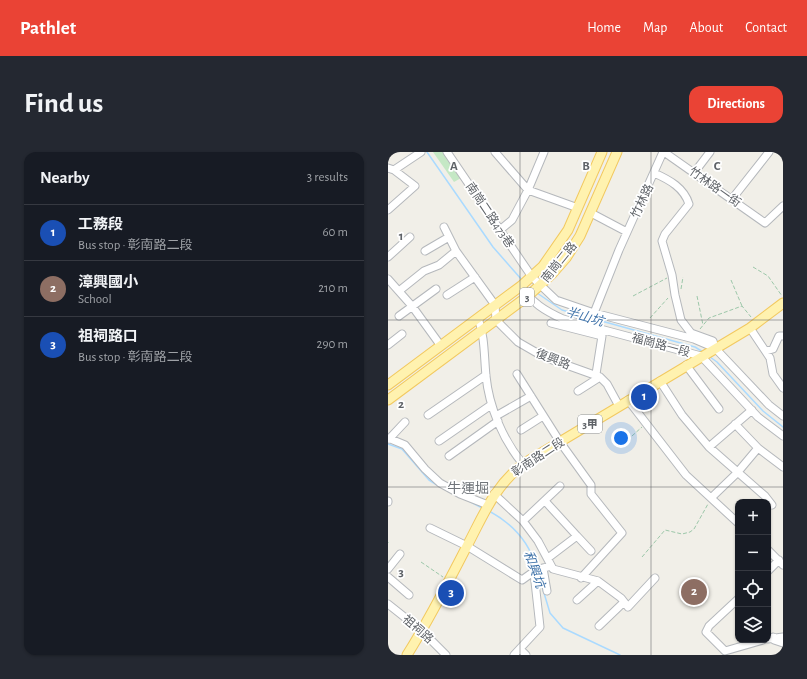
<!DOCTYPE html>
<meta charset="utf-8">
<style>
:root{--surface:#171b24;--page:#242831;--text:#f1f3f6;--muted:#9ea1a6;--line:#363941;--accent:#ea4335}
body{margin:0;font-family:"Alegreya Sans","Noto Sans TC",sans-serif;background:var(--page);color:var(--text)}
.controls{position:absolute;right:12px;bottom:12px;display:grid;overflow:hidden;border-radius:8px;box-shadow:0 1px 3px #0004}
.controls button{width:36px;height:36px;display:grid;place-items:center;padding:0;border:0;border-bottom:1px solid var(--line);background:var(--surface);color:var(--text);font:20px sans-serif}
.you{position:absolute;left:233px;top:286px;width:14px;height:14px;margin:-10px;border:3px solid #fff;border-radius:50%;background:#1a73e8;box-shadow:0 0 0 6px #1a73e833}
.badge{display:grid;place-items:center;width:26px;height:26px;border-radius:50%;background:var(--accent);color:#fff;font-size:13px;font-weight:700}
.pin{position:absolute;translate:-50% -50%;border:2px solid #fff;box-shadow:0 1px 4px #0006}
.list{margin:0;padding:0;list-style:none}
h2{display:flex;justify-content:space-between;align-items:center;height:52px;margin:0;padding:0 16px;font-size:17px}
h2 small{font-size:13px;font-weight:400;color:var(--muted)}
.list li{display:grid;grid-template-columns:26px 1fr auto;gap:12px;align-items:center;box-sizing:border-box;height:56px;padding:0 16px;border-top:1px solid var(--line)}
.list b{display:block;font-size:15px;white-space:nowrap}
.list p{margin:0;font-size:13px;white-space:nowrap;color:var(--muted)}
.list em{font-size:13px;font-style:normal;color:var(--muted)}
.icon{flex:none;width:22px;height:22px;fill:none;stroke:currentColor;stroke-width:2;stroke-linecap:round;stroke-linejoin:round}
.map{position:relative;flex:none;width:395px;height:503px;overflow:hidden;border-radius:12px}
header{display:flex;align-items:center;gap:24px;box-sizing:border-box;height:56px;padding:0 20px;background:var(--accent);color:#fff}
header strong{font-size:19px}
nav{display:flex;gap:22px;margin-inline-start:auto;font-size:14px}
.intro{display:flex;align-items:center;justify-content:space-between;box-sizing:border-box;height:96px;padding:0 24px}
h1{margin:0;font-size:28px}
.button{padding:10px 18px;border-radius:12px;background:var(--accent);color:#fff;font-size:14px;font-weight:700}
main{display:flex;gap:24px;padding:0 24px}
aside{flex:1;background:var(--surface);border-radius:12px;box-shadow:0 1px 3px #0004}
.map>svg:first-child{display:block}
.green{fill:#c5e8c5}
.lines{fill:none;stroke-linecap:round;stroke-linejoin:round}
.stream{stroke:#aadaff;stroke-width:1.5}
.minor-casing{stroke:#b5b8bc;stroke-width:9}
.major-casing{stroke:#f2c960;stroke-width:11}
.path{stroke:#9cc7a9;stroke-width:1;stroke-dasharray:4 2;stroke-linecap:butt}
.minor{stroke:#fff;stroke-width:7}
.major{stroke:#fff2af;stroke-width:9}
.grid{fill:none;stroke:#5f6368;stroke-width:1;stroke-opacity:0.55}
.labels{text-anchor:middle;stroke-width:3.5;stroke-linejoin:round;paint-order:stroke}
.shield{fill:#fff;stroke:#8f9295;stroke-width:1}
.shield-label{font-size:11px;font-weight:bold;fill:#5f6368}
.street-label{font-size:12px;fill:#5f6368;stroke:#fff}
.water-label{font-size:13px;font-style:italic;fill:#4174aa;stroke:#fff}
.quarter-label{font-size:14px;fill:#70757a;stroke:#fff}
.grid-label{font-size:13px;text-anchor:middle;font-weight:bold;fill:#5f6368;stroke:#fff;stroke-width:3.5;stroke-linejoin:round;paint-order:stroke}
</style>
<header>
<strong>Pathlet</strong>
<nav><a>Home</a><a>Map</a><a>About</a><a>Contact</a></nav>
</header>
<div class="intro"><h1>Find us</h1><a class="button">Directions</a></div>
<main>
<aside>
<h2>Nearby<small>3 results</small></h2>
<ul class="list">
<li><span class="badge" style="background:#1a4fb4">1</span><div><b>工務段</b><p>Bus stop · 彰南路二段</p></div><em>60 m</em></li>
<li><span class="badge" style="background:#8d6e63">2</span><div><b>漳興國小</b><p>School</p></div><em>210 m</em></li>
<li><span class="badge" style="background:#1a4fb4">3</span><div><b>祖祠路口</b><p>Bus stop · 彰南路二段</p></div><em>290 m</em></li>
</ul>
</aside>
<div class="map">
<svg width="395" height="503" viewBox="0 0 395 503">
<rect width="100%" height="100%" fill="#f1efe8"/>
<path class="green" d="M 45,0 L 56,0 L 73,26 L 66,30 Z"/>
<g class="lines">
<path class="stream" d="M 39,0 L 105,95 L 134,128
M 149,141 L 174,158 L 307,195 L 315,200
M 322,205 L 329,210 L 375,259 L 395,275
M 0,292 L 14,297 L 41,328 L 49,333
M 81,349 L 96,357
M 101,359 C 125,372 141,389 148,415
M 150,421 L 162,461 L 175,476 L 232,503"/>
<g class="minor-casing">
<path id="minor" d="M 59,0 L 144,125 L 168,148 L 206,161 L 306,187 L 327,196 L 381,253 L 395,264
M 107,0 L 140,38 L 190,56
M 276,0 L 377,71 L 395,54
M 0,16 L 6,18 L 27,34 L 0,58
M 6,18 L 33,0
M 266,21 C 282,28 296,36 301,52 L 277,82 L 274,89 L 284,123 L 287,143 L 293,168 L 303,181 L 325,189 L 327,196
M 306,21 L 322,0
M 344,47 L 381,0
M 203,61 L 239,80
M 56,75 L 68,99 L 107,153 L 108,168 L 130,190 L 156,205 L 212,225 L 219,232 L 231,254
M 112,78 L 124,68 L 140,38 L 156,0
M 37,99 L 61,85
M 0,105 L 22,85
M 0,127 L 24,154 L 53,194
M 133,134 C 144,151 157,159 175,167 L 313,204 L 370,265 L 395,284
M 11,139 L 36,119 L 51,113 L 68,99
M 59,143 L 87,125
M 206,161 L 231,98 L 275,0
M 11,164 L 48,137
M 90,166 C 97,185 96,204 98,224 C 101,255 115,288 135,312
M 163,171 L 214,184 L 208,222
M 362,176 L 382,206 L 385,222 L 395,236
M 0,193 L 14,182
M 378,199 L 385,197 L 391,184 L 395,184
M 298,213 L 331,257
M 129,222 L 172,290 L 203,333 L 203,342 L 234,381 L 193,426
M 272,229 L 294,263 L 321,295 L 377,344 L 384,353
M 190,239 L 212,225
M 240,248 L 298,323 L 350,371
M 40,263 L 98,223
M 108,264 L 143,244
M 347,272 L 370,296
M 133,278 L 155,264
M 0,286 L 17,293 L 37,317 L 52,331 L 72,342 L 100,353
M 1,287 L 17,270
M 51,289 L 103,253
M 321,295 L 364,258
M 61,304 L 110,269
M 106,342 L 135,369 L 150,389 L 165,417 L 210,429 L 233,446 L 240,455 L 267,426
M 323,346 L 349,321 L 370,296 L 395,315
M 157,349 L 189,384 L 160,406
M 0,350 L 0,349
M 135,369 L 172,334
M 42,376 L 79,394 L 134,428 L 148,418 L 163,414
M 189,384 L 203,399
M 380,398 L 395,413
M 155,416 L 159,439
M 0,417 L 12,402
M 380,419 L 391,408
M 0,425 L 21,443
M 350,447 L 321,474 L 318,480 L 337,499 L 375,488
M 189,448 L 210,429
M 0,452 L 34,479 L 58,503
M 211,474 L 236,450
M 385,485 L 386,488 L 395,491
M 380,487 L 395,485
M 132,497 L 138,503
M 126,503 L 152,475 L 146,421"/>
</g>
<g class="major-casing">
<path id="major" d="M 0,233 L 133,134 L 155,114 L 180,78 L 214,0
M 0,248 L 140,144 L 164,122 L 178,106 L 192,84 L 229,0
M 19,503 C 41,468 60,431 79,394 C 96,362 106,335 135,312 L 362,176 L 395,151"/>
</g>
<path class="path" d="M 365,115 L 380,124 L 394,144
M 343,128 L 354,154
M 293,137 L 295,125
M 245,144 L 279,126
M 309,144 L 315,173
M 262,166 L 280,146
M 312,177 L 321,166 L 354,154 L 363,165
M 235,292 L 254,275
M 0,391 L 0,390
M 254,405 L 277,378 L 294,382 L 302,380 L 306,377 L 320,352
M 33,410 L 55,425"/>
<use href="#minor" class="minor"/>
<use href="#major" class="major"/>
</g>
<path class="grid" d="M 132,0 L 132,503M 263,0 L 263,503M 0,168 L 395,168M 0,335 L 395,335"/>
<g class="labels">
<g class="shield">
<rect x="132" y="136" width="14" height="18" rx="3"/>
<rect x="190" y="263" width="24" height="18" rx="3"/>
</g>
<g class="shield-label">
<text x="139" y="149">3</text>
<text x="202" y="276">3甲</text>
</g>
<g class="street-label">
<text transform="translate(327 35) rotate(35)" y="4">竹林路一街</text>
<text transform="translate(254 49) rotate(-65)" y="4">竹林路</text>
<text transform="translate(102 63) rotate(56)" y="4">南崗二路473巷</text>
<text transform="translate(171 110) rotate(-51)" y="4">南崗二路</text>
<text transform="translate(273 193) rotate(15)" y="4">福崗路一段</text>
<text transform="translate(165 207) rotate(21)" y="4">復興路</text>
<text transform="translate(150 305) rotate(-33)" y="4">彰南路二段</text>
<text transform="translate(30 477) rotate(41)" y="4">祖祠路</text>
</g>
<g class="water-label">
<text transform="translate(197 164) rotate(16)" y="5">半山坑</text>
<text transform="translate(147 417) rotate(70)" y="5">和興坑</text>
</g>
<g class="quarter-label">
<text x="80" y="341">牛運堀</text>
</g>
</g>
<g class="grid-label">
<text x="66" y="18">A</text>
<text x="198" y="18">B</text>
<text x="329" y="18">C</text>
<text x="13" y="88">1</text>
<text x="13" y="256">2</text>
<text x="13" y="424">3</text>
</g>
</svg>
<div class="controls">
<button>+</button>
<button>−</button>
<button><svg class="icon" aria-label="locate" viewBox="0 0 24 24"><circle cx="12" cy="12" r="6"/><path d="M12 2v4M12 18v4M2 12h4M18 12h4"/></svg></button>
<button><svg class="icon" aria-label="layers" viewBox="0 0 24 24"><path d="M12 4l9 5-9 5-9-5zM3 14l9 5 9-5"/></svg></button>
</div>
<div class="you"></div>
<div class="pin badge" style="left:256px;top:245px;background:#1a4fb4">1</div>
<div class="pin badge" style="left:306px;top:440px;background:#8d6e63">2</div>
<div class="pin badge" style="left:63px;top:441px;background:#1a4fb4">3</div>
</div>
</main>
